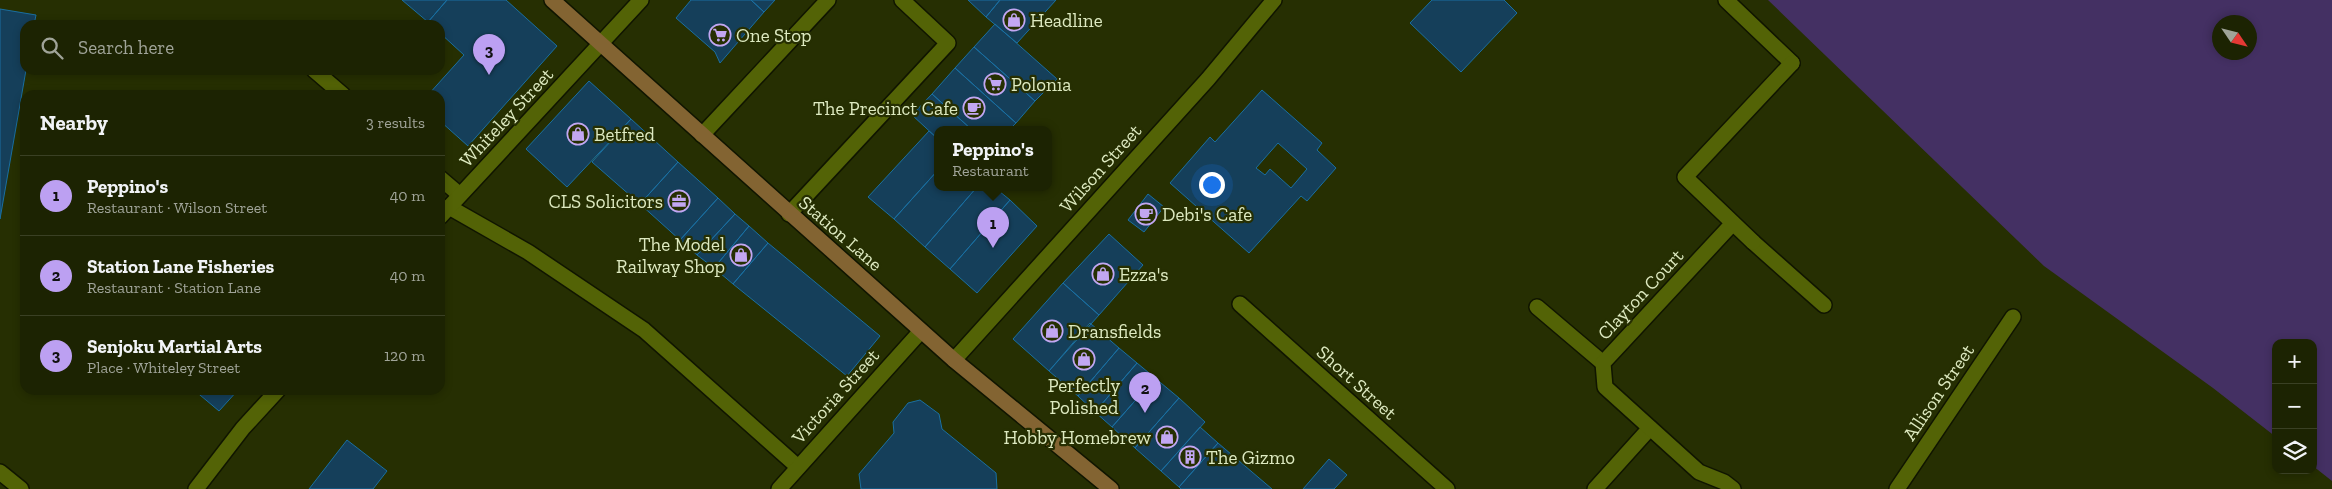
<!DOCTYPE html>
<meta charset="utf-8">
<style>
:root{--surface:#1c2302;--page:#252b0c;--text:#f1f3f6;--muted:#a0a499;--line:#3a4024;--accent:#bca0f2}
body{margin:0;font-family:"Zilla Slab",serif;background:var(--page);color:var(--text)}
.controls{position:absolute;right:15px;bottom:15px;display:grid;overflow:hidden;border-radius:10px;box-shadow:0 2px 8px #0003}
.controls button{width:45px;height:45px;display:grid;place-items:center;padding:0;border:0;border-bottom:1px solid var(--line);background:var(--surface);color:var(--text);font:25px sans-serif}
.compass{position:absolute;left:2212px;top:15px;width:45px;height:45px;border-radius:50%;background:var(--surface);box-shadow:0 2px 8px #0003;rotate:125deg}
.you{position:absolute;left:1211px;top:184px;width:18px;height:18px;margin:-12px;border:4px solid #fff;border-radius:50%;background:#1a73e8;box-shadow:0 0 0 8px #1a73e833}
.badge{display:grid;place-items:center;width:32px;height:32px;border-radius:50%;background:var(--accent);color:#111;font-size:16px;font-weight:700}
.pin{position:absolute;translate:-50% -41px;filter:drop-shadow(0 1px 2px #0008)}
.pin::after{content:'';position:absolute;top:26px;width:18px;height:15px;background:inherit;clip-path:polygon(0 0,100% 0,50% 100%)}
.popup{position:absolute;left:934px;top:126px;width:118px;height:65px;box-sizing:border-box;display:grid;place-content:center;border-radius:10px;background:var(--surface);filter:drop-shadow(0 1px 4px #0005);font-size:16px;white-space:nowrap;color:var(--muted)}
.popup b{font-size:19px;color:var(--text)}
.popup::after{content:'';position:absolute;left:50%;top:100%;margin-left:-10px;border:10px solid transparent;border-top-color:var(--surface)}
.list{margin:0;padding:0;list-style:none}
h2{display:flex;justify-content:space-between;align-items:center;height:65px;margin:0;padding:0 20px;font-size:21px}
h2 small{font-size:16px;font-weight:400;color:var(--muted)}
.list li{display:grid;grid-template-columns:32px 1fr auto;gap:15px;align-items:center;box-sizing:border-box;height:80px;padding:0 20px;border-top:1px solid var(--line)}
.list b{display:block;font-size:19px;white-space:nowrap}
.list p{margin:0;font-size:16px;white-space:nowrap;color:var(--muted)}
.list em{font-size:16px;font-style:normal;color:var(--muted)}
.icon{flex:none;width:28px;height:28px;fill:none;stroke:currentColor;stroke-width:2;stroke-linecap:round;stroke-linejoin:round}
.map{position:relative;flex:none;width:2332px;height:489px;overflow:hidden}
.search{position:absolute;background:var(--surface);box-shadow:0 2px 8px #0003;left:20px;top:20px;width:425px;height:55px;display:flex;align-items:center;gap:12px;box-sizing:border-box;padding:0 18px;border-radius:15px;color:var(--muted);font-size:19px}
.panel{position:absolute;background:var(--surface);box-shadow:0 2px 8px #0003;left:20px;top:90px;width:425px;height:305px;border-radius:15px}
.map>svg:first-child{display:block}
.green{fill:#443063;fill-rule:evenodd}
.building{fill:#153f5a;stroke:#1a6fa1;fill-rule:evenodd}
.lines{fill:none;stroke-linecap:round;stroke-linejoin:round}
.lane-casing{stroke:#101500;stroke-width:18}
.street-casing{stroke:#101500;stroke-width:18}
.secondary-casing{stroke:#101500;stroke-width:18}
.lane{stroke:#536306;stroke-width:15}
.street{stroke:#536306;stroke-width:15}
.secondary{stroke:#836432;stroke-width:15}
.labels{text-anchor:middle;stroke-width:4.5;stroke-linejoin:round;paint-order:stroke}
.poi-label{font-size:19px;fill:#deeac1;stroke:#262f02;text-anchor:start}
.street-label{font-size:19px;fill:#deeac1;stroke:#262f02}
</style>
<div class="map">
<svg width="2332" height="489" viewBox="0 0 2332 489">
<rect width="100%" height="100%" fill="#262f02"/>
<path class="green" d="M 1768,0 L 2332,0 L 2332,481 L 2313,466 L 2313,343 L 2276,343 L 2276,437 L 2213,388 L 2044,266 ZM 2220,22 L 2250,22 L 2250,52 L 2220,52 Z"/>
<path class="building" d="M 402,0 L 447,0 L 428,22 Z
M 447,0 L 506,0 L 557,46 L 468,146 L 440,121 L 440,95 L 428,95 L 464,55 L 440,33 L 440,25 L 431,25 L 428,22 Z
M 691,0 L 751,0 L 764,12 L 720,63 L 715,52 L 676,18 Z
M 751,0 L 775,0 L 764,12 Z
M 968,0 L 1000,0 L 986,17 Z
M 1000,0 L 1056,0 L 1017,43 L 986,17 Z
M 1432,0 L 1504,0 L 1517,13 L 1461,72 L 1410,23 Z
M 0,9 L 36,15 L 34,25 L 25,25 L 26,70 L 0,219 Z
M 995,24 L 1057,79 L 1035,101 L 974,47 Z
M 974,47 L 1035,101 L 1016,123 L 955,68 Z
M 955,68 L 1016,123 L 1010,129 L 971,129 L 932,94 Z
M 589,81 L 631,119 L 567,187 L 526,149 Z
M 1262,90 L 1322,143 L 1317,150 L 1336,168 L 1307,201 L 1301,196 L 1249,253 L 1170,183 L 1210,137 L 1215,142 ZM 1278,143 L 1307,169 L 1291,188 L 1270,169 L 1265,175 L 1256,168 Z
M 932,94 L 971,129 L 938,129 L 938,139 L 912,115 Z
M 631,119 L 678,162 L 640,204 L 592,162 Z
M 929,131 L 938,139 L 938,170 L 894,219 L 868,197 Z
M 678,162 L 718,198 L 680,240 L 640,204 Z
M 938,170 L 938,187 L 977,187 L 925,247 L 894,219 Z
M 977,187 L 994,187 L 1010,200 L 950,269 L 925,247 Z
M 1148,194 L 1164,207 L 1144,232 L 1128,220 Z
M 718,198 L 735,214 L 697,255 L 680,240 Z
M 1010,200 L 1037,226 L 977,293 L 950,269 Z
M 735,214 L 749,226 L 714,268 L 697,255 Z
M 749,226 L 768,243 L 733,284 L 714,268 Z
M 1109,234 L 1143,265 L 1099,315 L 1063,283 Z
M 768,243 L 880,336 L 847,376 L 733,284 Z
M 1063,283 L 1099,315 L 1049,371 L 1013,339 Z
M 1090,323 L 1119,348 L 1078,396 L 1049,371 Z
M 1119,348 L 1137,363 L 1095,412 L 1078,396 Z
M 1137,363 L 1155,378 L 1112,427 L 1095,412 Z
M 1155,378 L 1179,398 L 1135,448 L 1112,427 Z
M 194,390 L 238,390 L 219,411 Z
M 1179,398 L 1205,422 L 1161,471 L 1135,448 Z
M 920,400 L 939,414 L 942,429 L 996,473 L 997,489 L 861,489 L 859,474 L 894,433 L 893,422 L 908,403 Z
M 1200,427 L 1218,443 L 1179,487 L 1161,471 Z
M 347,440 L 387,471 L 373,489 L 309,489 Z
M 1218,443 L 1272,489 L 1181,489 L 1179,487 Z
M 1329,459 L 1347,475 L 1334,489 L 1303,489 Z"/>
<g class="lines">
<g class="lane-casing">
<path id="lane" d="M 1726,0 L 1792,63
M 314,70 L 343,95
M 440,178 L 460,195
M 449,207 L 528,252 L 644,330 L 798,467
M 1753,242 L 1824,305
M 1537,307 L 1603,363
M 0,472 L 21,489
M 1595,489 L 1650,428"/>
</g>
<g class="street-casing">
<path id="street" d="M 702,135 L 828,0
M 789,214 L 948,43 L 902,0
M 440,217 L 641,0
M 1753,242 L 1685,177 L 1792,63
M 1240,304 L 1447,489
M 954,360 L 1208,79 L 1274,0
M 196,489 L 243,428 L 278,390
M 779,489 L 921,331
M 1733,489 L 1724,482 L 1699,472 L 1605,387 L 1603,363 L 1733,223
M 1897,489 L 2013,317"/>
</g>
<g class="secondary-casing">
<path id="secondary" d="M 552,0 L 954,360 L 1111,489"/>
</g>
<use href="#lane" class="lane"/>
<use href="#street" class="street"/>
<use href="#secondary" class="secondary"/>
</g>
<defs>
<g id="shop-ring" transform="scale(1.125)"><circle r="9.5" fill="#262f02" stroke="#c2a7f2" stroke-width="1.5"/><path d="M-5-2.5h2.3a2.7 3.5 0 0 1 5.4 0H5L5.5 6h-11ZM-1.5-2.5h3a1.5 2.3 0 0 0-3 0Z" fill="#c2a7f2"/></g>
<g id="supermarket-ring" transform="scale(1.125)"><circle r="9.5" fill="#262f02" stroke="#c2a7f2" stroke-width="1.5"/><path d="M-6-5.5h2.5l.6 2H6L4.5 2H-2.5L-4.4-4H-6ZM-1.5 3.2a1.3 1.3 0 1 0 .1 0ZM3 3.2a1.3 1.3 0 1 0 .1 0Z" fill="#c2a7f2"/></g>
<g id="cafe-ring" transform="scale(1.125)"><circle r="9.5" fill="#262f02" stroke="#c2a7f2" stroke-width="1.5"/><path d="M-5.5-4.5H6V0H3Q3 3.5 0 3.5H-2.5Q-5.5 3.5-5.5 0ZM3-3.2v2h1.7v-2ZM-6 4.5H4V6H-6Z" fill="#c2a7f2"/></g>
<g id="office-ring" transform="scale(1.125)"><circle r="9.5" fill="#262f02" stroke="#c2a7f2" stroke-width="1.5"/><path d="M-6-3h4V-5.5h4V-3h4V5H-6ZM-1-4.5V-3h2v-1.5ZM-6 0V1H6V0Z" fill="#c2a7f2"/></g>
<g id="building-ring" transform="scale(1.125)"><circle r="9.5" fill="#262f02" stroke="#c2a7f2" stroke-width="1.5"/><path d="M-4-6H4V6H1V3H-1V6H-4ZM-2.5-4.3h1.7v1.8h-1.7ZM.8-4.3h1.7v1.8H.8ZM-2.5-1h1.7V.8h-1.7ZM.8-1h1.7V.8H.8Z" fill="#c2a7f2"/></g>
</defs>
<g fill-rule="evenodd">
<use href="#shop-ring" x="1014" y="20"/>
<use href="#supermarket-ring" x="720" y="35"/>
<use href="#supermarket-ring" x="995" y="84"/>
<use href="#cafe-ring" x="974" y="108"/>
<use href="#shop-ring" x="578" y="134"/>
<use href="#office-ring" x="679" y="201"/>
<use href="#cafe-ring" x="1146" y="214"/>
<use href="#shop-ring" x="741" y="255"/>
<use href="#shop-ring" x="1103" y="274"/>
<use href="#shop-ring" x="1052" y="331"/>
<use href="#shop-ring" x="1084" y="359"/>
<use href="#shop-ring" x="1167" y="437"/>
<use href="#building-ring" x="1190" y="457"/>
</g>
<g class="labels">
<g class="poi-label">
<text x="1030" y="27">Headline</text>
<text x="736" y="42">One Stop</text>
<text x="1011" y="91">Polonia</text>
<text x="958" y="115" text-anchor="end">The Precinct Cafe</text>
<text x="594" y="141">Betfred</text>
<text x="663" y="208" text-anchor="end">CLS Solicitors</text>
<text x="1162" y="221">Debi's Cafe</text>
<text x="725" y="251" text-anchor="end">The Model<tspan x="725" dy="22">Railway Shop</tspan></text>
<text x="1119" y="281">Ezza's</text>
<text x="1068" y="338">Dransfields</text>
<text x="1084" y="392" text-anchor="middle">Perfectly<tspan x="1084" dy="22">Polished</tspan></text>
<text x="1151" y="444" text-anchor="end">Hobby Homebrew</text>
<text x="1206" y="464">The Gizmo</text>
</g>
<g class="street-label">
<text transform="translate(506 117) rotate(-47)" y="7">Whiteley Street</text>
<text transform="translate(1100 168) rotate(-48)" y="7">Wilson Street</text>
<text transform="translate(841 233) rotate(41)" y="7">Station Lane</text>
<text transform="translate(1640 294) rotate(-47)" y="7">Clayton Court</text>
<text transform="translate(1357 382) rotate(42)" y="7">Short Street</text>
<text transform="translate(1938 392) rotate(-56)" y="7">Allison Street</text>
<text transform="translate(835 396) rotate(-48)" y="7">Victoria Street</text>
</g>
</g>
</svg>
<div class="controls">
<button>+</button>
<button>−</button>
<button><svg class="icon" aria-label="layers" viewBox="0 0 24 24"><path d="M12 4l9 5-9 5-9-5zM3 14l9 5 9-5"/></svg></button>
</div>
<svg class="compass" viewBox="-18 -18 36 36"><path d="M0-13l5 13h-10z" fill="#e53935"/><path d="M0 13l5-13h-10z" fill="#a0a499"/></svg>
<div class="you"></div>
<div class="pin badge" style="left:993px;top:248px">1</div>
<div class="popup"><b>Peppino's</b>Restaurant</div>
<div class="pin badge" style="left:1145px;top:413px">2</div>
<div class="pin badge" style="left:489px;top:75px">3</div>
<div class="search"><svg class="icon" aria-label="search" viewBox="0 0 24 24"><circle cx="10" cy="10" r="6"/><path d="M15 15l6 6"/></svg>Search here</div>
<section class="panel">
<h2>Nearby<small>3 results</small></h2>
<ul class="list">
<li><span class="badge">1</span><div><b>Peppino's</b><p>Restaurant · Wilson Street</p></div><em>40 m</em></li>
<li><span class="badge">2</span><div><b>Station Lane Fisheries</b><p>Restaurant · Station Lane</p></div><em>40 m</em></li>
<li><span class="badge">3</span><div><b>Senjoku Martial Arts</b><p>Place · Whiteley Street</p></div><em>120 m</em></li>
</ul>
</section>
</div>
